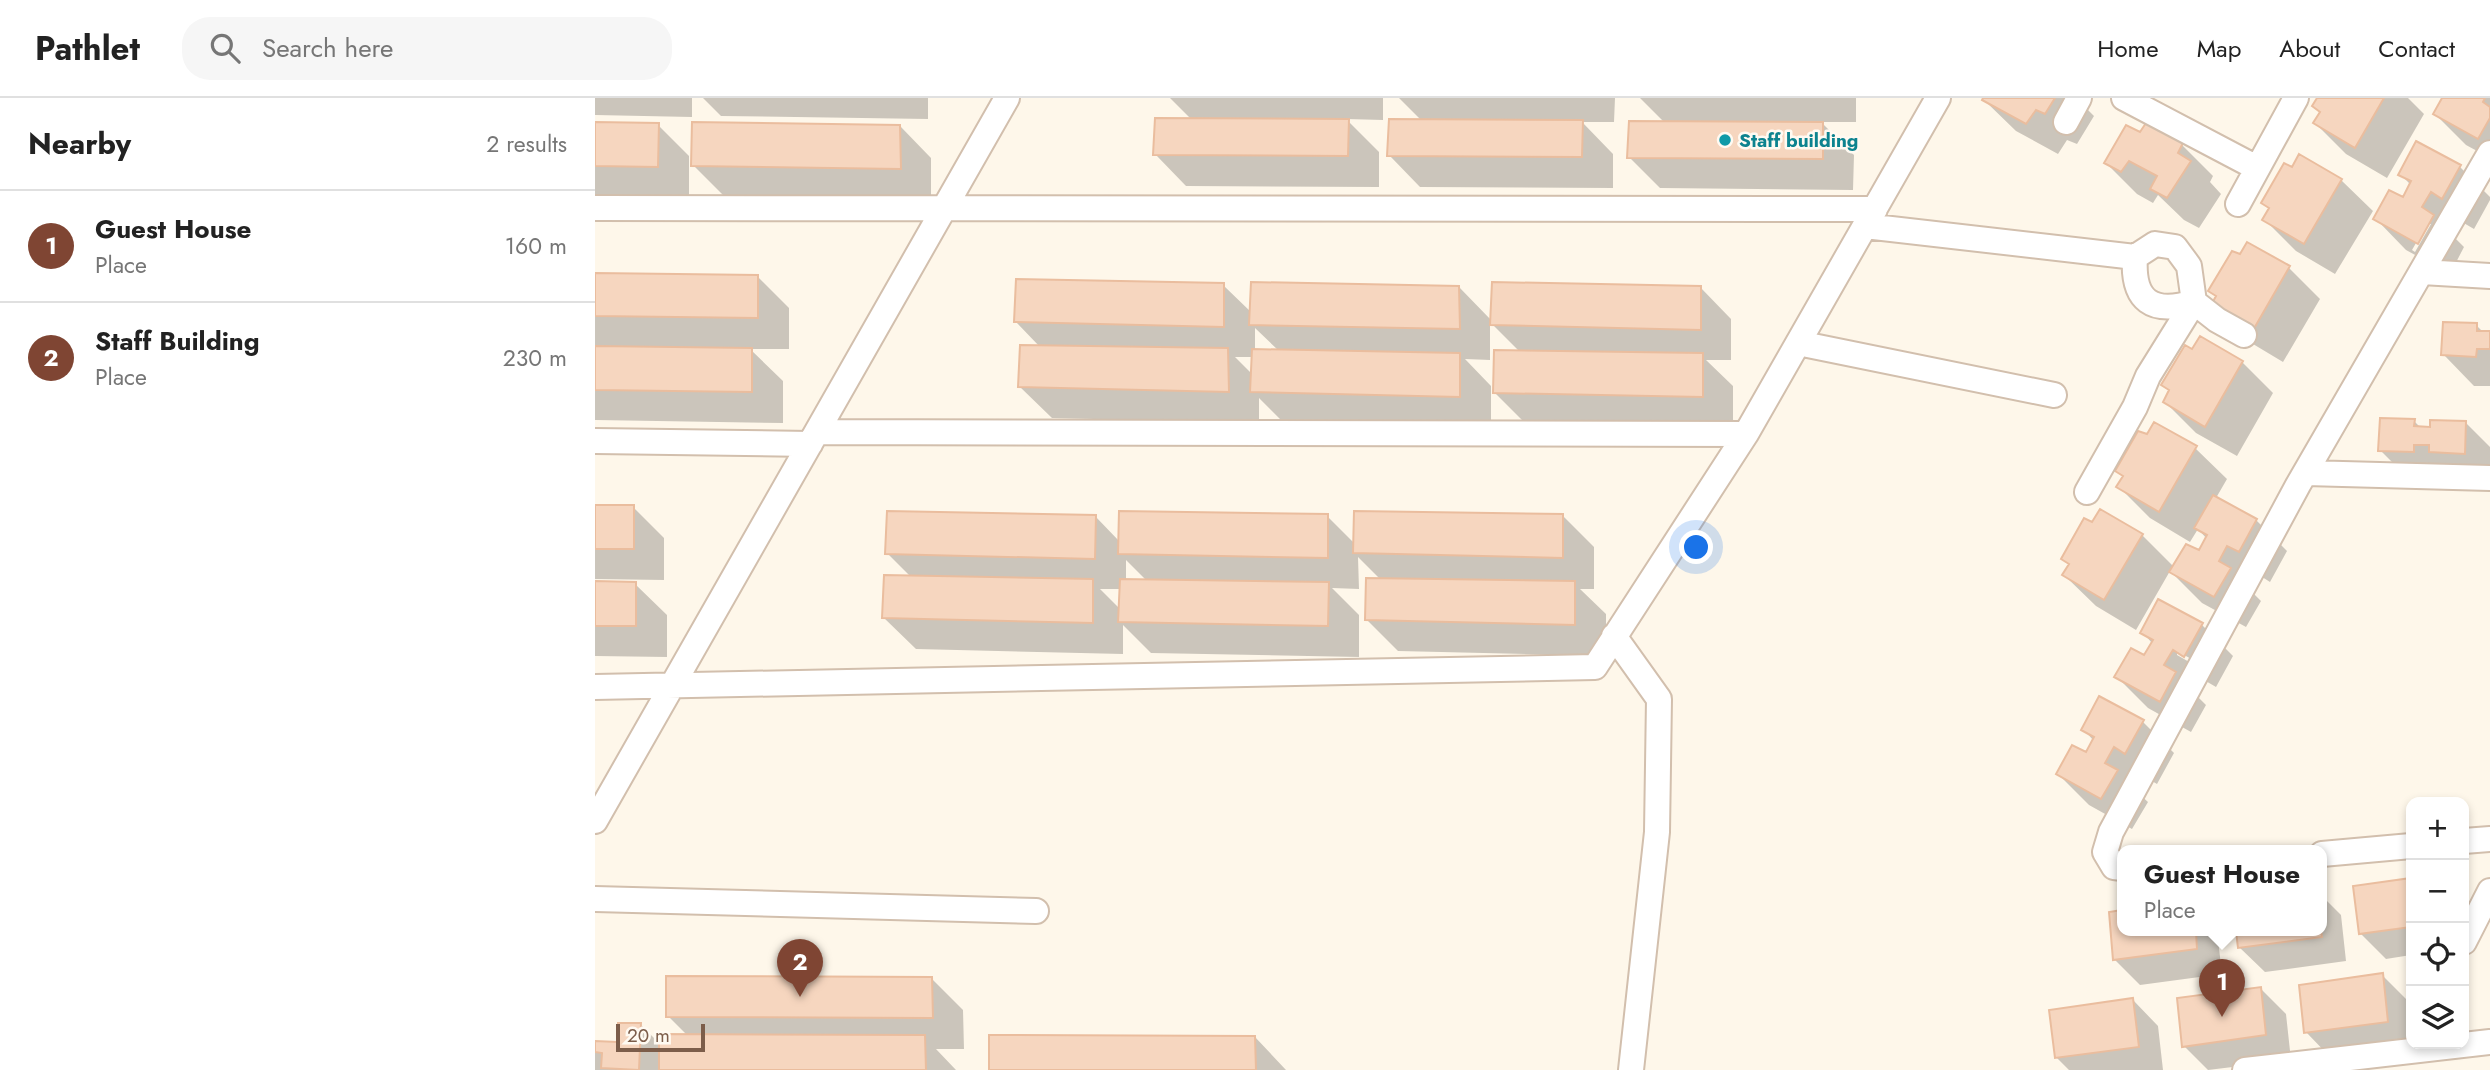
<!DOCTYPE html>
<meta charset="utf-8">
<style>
:root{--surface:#fff;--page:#f6f6f6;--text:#222;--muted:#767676;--line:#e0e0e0;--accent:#7f4533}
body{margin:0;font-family:Jost,sans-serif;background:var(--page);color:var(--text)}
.controls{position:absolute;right:21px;bottom:21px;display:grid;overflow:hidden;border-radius:14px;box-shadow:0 4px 10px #0003}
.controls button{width:63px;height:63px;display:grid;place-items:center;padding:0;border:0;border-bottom:2px solid var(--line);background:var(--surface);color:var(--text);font:35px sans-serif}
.scale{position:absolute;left:21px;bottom:18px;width:89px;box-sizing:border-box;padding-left:7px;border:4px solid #7c5d4a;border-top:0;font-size:19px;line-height:24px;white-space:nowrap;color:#7c5d4a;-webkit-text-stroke:5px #fffaf2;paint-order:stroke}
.you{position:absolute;left:1102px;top:450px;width:24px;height:24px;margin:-18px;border:5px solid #fff;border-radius:50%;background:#1a73e8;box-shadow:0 0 0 10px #1a73e833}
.badge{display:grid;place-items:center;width:46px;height:46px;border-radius:50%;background:var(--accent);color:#fff;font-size:23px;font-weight:700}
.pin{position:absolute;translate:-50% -58px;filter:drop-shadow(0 2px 4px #0008)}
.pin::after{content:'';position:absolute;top:37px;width:24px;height:21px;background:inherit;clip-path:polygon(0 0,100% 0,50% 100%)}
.popup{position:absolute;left:1522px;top:747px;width:210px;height:91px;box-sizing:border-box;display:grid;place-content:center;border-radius:14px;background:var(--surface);filter:drop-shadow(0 2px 5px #0005);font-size:23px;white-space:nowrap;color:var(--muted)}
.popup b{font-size:26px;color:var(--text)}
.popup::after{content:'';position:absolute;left:50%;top:100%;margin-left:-14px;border:14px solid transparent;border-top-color:var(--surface)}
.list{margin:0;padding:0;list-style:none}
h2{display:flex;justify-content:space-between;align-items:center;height:91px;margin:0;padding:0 28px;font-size:30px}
h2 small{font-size:23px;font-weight:400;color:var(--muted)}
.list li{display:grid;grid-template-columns:46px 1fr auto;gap:21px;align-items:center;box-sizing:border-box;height:112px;padding:0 28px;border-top:2px solid var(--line)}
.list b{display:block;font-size:26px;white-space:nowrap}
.list p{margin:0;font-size:23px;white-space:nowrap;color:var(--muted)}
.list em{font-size:23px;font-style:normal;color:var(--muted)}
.icon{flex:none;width:38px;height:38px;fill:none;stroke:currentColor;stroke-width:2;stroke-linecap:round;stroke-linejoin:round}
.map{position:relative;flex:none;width:1895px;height:972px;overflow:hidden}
header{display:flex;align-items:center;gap:42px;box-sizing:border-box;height:98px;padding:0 35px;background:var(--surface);border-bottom:2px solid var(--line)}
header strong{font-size:33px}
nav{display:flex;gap:38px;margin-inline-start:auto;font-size:24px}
.search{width:490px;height:63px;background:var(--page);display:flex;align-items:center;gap:18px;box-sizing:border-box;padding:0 24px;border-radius:28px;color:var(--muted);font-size:26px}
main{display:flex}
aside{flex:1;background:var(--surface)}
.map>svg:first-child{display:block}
.shadow{fill:#0003;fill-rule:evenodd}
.building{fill:#f6d6bf;stroke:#eabd9e;stroke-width:2}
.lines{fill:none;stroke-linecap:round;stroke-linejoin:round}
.street-casing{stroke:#d2bfad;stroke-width:28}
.street{stroke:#fff;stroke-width:24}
.culture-dot{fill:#0f9aa8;stroke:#fffaf2;stroke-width:2.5}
.labels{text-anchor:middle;stroke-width:5;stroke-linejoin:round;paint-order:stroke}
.culture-label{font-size:19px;font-weight:bold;fill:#0d838f;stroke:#fffaf2;text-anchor:start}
</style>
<header>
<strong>Pathlet</strong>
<div class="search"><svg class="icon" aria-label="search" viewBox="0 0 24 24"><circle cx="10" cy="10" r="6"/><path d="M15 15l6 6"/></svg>Search here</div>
<nav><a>Home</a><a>Map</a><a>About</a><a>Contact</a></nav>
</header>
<main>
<aside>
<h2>Nearby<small>2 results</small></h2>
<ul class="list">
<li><span class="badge">1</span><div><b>Guest House</b><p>Place</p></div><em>160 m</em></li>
<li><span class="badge">2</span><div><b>Staff Building</b><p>Place</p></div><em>230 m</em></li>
</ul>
</aside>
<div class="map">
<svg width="1895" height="972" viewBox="0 0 1895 972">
<rect width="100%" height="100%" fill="#fef7ea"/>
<path class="shadow" d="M 0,0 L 97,0 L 97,19 L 0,17 Z
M 108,0 L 333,0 L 333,21 L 126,18 Z
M 575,0 L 788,0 L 788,22 L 751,21 L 784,54 L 784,89 L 591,88 L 560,56 L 597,22 Z
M 804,0 L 1020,0 L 1019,24 L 987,24 L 1018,56 L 1018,90 L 825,89 L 794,57 L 827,23 Z
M 1045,0 L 1261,0 L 1261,24 L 1226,24 L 1259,57 L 1258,92 L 1065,90 L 1034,59 L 1070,25 Z
M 1390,0 L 1496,0 L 1490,9 L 1499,18 L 1482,46 L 1472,42 L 1463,56 L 1421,33 L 1389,2 Z
M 1724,0 L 1813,0 L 1829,16 L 1792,80 L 1751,56 L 1720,25 L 1726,15 Z
M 1849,0 L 1895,0 L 1895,60 L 1871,47 L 1840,16 Z
M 0,26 L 63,27 L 94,58 L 94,99 L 0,98 Z
M 305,28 L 336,60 L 336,101 L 129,98 L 98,67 Z
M 1546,37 L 1587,47 L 1618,78 L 1615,84 L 1626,96 L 1604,130 L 1589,122 L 1563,97 L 1558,105 L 1542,96 L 1511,65 Z
M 1865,69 L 1895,99 L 1895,102 L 1879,131 L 1867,124 L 1859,139 L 1869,149 L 1855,176 L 1811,152 L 1780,120 L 1808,101 L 1816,87 L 1805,76 ZM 1832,126 L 1836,126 L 1820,154 L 1817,152 Z
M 1746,82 L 1778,113 L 1740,176 L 1701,153 L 1670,122 L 1675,112 L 1668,105 Z
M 1694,170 L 1725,201 L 1688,264 L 1648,240 L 1622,200 L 1616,193 Z
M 0,177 L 162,178 L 194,210 L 194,251 L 155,251 L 188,283 L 188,325 L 0,322 Z
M 628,187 L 657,215 L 864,189 L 897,223 L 1105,189 L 1136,221 L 1136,262 L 1111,262 L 1138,288 L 1138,330 L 931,326 L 899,294 L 925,254 L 895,224 L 895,262 L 870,261 L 896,288 L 896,329 L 688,324 L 664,300 L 664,325 L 457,320 L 425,289 L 445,249 L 421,224 ZM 660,230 L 684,253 L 660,253 ZM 640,259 L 658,259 L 658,277 Z
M 1881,227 L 1889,235 L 1895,235 L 1895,288 L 1879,288 L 1848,256 Z
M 1598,253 L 1647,264 L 1678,295 L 1642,358 L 1601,335 L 1570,304 L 1576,294 L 1569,287 Z
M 1819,323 L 1826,330 L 1870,324 L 1895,349 L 1895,386 L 1817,384 L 1785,352 Z
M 1600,350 L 1632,381 L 1621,400 L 1661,422 L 1692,453 L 1675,484 L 1664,477 L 1655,492 L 1666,503 L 1651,529 L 1607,505 L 1575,473 L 1541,532 L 1501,508 L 1469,477 L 1475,467 L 1468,460 L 1498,426 L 1547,437 L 1579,469 L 1605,455 L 1612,441 L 1603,431 L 1595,444 L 1555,420 L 1524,389 L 1529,380 L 1522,373 Z
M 0,409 L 38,409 L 69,440 L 69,482 L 0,481 Z
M 500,418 L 525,444 L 732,418 L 760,446 L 968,418 L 999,449 L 999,491 L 985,491 L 1011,516 L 1011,558 L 803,553 L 772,522 L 786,482 L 763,459 L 764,491 L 737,490 L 764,517 L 764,559 L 556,555 L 528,527 L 528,556 L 321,551 L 289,520 L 316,479 L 292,455 ZM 531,462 L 552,483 L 531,482 ZM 505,491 L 526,491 L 525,511 Z
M 0,485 L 40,486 L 72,517 L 72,559 L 0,558 Z
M 1607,527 L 1638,558 L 1621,589 L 1609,582 L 1601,597 L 1611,607 L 1596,634 L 1553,610 L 1522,579 L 1550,560 L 1558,546 L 1547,534 ZM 1582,553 L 1598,562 L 1596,565 L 1582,557 Z
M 1548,624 L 1579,655 L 1562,686 L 1550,679 L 1542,694 L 1553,704 L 1537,731 L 1494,707 L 1463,676 L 1492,657 L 1499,643 L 1488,631 Z
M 1816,781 L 1816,857 L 1791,861 L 1765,835 L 1760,789 Z
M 1727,798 L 1746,817 L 1751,863 L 1670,874 L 1644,849 L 1643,833 L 1727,833 Z
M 1527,814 L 1527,833 L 1622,833 L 1627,876 L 1545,887 L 1520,862 L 1515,815 Z
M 1787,877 L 1813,903 L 1816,946 L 1736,960 L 1711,934 Z
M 337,881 L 368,912 L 369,951 L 341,951 L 361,972 L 0,972 L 0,944 L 24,946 L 46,927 L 66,947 L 93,938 L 73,918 Z
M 1665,890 L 1691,916 L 1696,962 L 1613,972 L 1589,948 Z
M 1538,902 L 1563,928 L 1568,972 L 1474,972 L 1461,959 Z
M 660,939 L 691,972 L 396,972 Z"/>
<path class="building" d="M 1388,0 L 1460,0 L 1450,16 L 1441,12 L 1431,26 L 1387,2 Z
M 1722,0 L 1789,0 L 1760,50 L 1718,25 L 1725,14 L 1717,8 Z
M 1847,0 L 1890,0 L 1888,4 L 1895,9 L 1895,20 L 1883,41 L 1838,16 Z
M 560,20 L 754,21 L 753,58 L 558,57 Z
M 794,21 L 988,22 L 987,59 L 792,58 Z
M 1034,23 L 1228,24 L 1228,61 L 1032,60 Z
M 0,24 L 64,25 L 63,69 L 0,68 Z
M 97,24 L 305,27 L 306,71 L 96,68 Z
M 1551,25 L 1588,45 L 1583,55 L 1596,63 L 1572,100 L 1555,91 L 1562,78 L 1534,63 L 1526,74 L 1509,65 L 1531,27 L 1545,34 Z
M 1821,43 L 1866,67 L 1847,101 L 1836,94 L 1827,109 L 1839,117 L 1823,146 L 1778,121 L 1794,92 L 1808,99 L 1816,83 L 1803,77 Z
M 1704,56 L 1747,81 L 1709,146 L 1667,122 L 1674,110 L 1666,105 L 1689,65 L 1697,69 Z
M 1652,144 L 1695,168 L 1657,234 L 1615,209 L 1621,198 L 1613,193 L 1637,153 L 1645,156 Z
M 0,175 L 163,177 L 163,220 L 0,218 Z
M 421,181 L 629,185 L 629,229 L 419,224 Z
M 656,184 L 864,188 L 865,231 L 654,227 Z
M 897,184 L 1106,188 L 1106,232 L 895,227 Z
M 1848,224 L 1882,225 L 1882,233 L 1895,233 L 1895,251 L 1882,251 L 1881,259 L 1846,257 Z
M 1605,238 L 1648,263 L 1610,329 L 1568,304 L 1574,292 L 1566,287 L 1590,247 L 1597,251 Z
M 425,247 L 633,250 L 634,294 L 423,289 Z
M 0,248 L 157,250 L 157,294 L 0,292 Z
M 657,251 L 865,255 L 865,299 L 655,294 Z
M 899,252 L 1108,255 L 1108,299 L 898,295 Z
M 1785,320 L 1820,321 L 1819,328 L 1835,329 L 1835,322 L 1871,323 L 1870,356 L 1834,354 L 1834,347 L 1819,347 L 1819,354 L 1783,353 Z
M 1559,324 L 1602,348 L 1564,414 L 1521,389 L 1528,378 L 1520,373 L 1543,333 L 1552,336 Z
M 1618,397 L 1662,421 L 1644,454 L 1632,448 L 1624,463 L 1636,470 L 1619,499 L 1574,474 L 1591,446 L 1604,452 L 1612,437 L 1599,430 Z
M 0,407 L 39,407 L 39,451 L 0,451 Z
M 1505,411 L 1548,436 L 1509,502 L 1467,477 L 1474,466 L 1466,461 L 1489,420 L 1497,424 Z
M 292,413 L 501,417 L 500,461 L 290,456 Z
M 524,413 L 733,416 L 733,460 L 523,456 Z
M 759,413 L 968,416 L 968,460 L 758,455 Z
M 289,477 L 498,481 L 498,525 L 287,520 Z
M 771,480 L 980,483 L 980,527 L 770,522 Z
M 525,481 L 734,484 L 733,528 L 523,524 Z
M 0,483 L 41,484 L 41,528 L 0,528 Z
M 1563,501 L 1608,525 L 1589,559 L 1578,552 L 1569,567 L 1581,574 L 1565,604 L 1519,579 L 1536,550 L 1549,557 L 1558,542 L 1545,535 Z
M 1504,598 L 1549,622 L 1530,656 L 1519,649 L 1510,665 L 1523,672 L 1506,701 L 1461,676 L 1477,647 L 1491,654 L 1499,639 L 1486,632 Z
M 1816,780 L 1816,829 L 1764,836 L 1758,788 Z
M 1527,812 L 1527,833 L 1601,833 L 1602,851 L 1518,862 L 1514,814 Z
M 1641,833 L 1726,833 L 1727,839 L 1643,850 Z
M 1788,875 L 1793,924 L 1709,935 L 1704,887 Z
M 71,878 L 337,879 L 338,920 L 71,919 Z
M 1666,889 L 1671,937 L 1587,949 L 1582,900 Z
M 1538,900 L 1544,949 L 1460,960 L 1454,912 Z
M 23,925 L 46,925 L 44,972 L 6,970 L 7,955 L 0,954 L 0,943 L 22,944 Z
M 64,936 L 330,937 L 331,972 L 64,972 Z
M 394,937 L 660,938 L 661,972 L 394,972 Z"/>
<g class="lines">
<g class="street-casing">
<path id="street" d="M 1529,0 L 1662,70
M 1471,24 L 1484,0
M 1643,106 L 1701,0
M 0,110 L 1280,111
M 1270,128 L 1540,159 L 1560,146 L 1580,149 L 1594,168 L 1599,204 L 1622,222 L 1649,237
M 1827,174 L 1895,178
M 1203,245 L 1459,297
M 222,334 L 1151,336
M 0,343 L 215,346
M 1711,375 L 1895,380
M 1492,394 L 1540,309 L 1553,278 L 1599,204 C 1557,217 1537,203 1540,159
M 1019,538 L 1064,601 L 1062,734 L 1036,972
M 0,589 L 1000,569 L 1151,336 L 1343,0
M 0,723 L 412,0
M 1869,743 L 1895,741
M 1727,756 L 1816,748
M 1527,770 L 1519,769 L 1510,754 L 1516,734 L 1703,387 L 1895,55
M 0,801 L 441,813
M 1869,844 L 1895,793
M 1650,972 L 1895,944"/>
</g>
<use href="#street" class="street"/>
</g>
<circle class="culture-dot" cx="1130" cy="42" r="7"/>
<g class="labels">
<g class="culture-label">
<text x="1144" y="49">Staff building</text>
</g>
</g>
</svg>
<div class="controls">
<button>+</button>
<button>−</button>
<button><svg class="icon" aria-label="locate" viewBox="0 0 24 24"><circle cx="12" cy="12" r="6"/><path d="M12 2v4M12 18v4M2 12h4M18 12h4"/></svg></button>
<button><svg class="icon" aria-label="layers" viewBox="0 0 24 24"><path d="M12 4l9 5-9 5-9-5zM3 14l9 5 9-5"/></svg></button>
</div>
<div class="scale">20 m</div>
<div class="you"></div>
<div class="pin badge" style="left:1627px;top:919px">1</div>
<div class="popup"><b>Guest House</b>Place</div>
<div class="pin badge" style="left:205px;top:899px">2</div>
</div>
</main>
